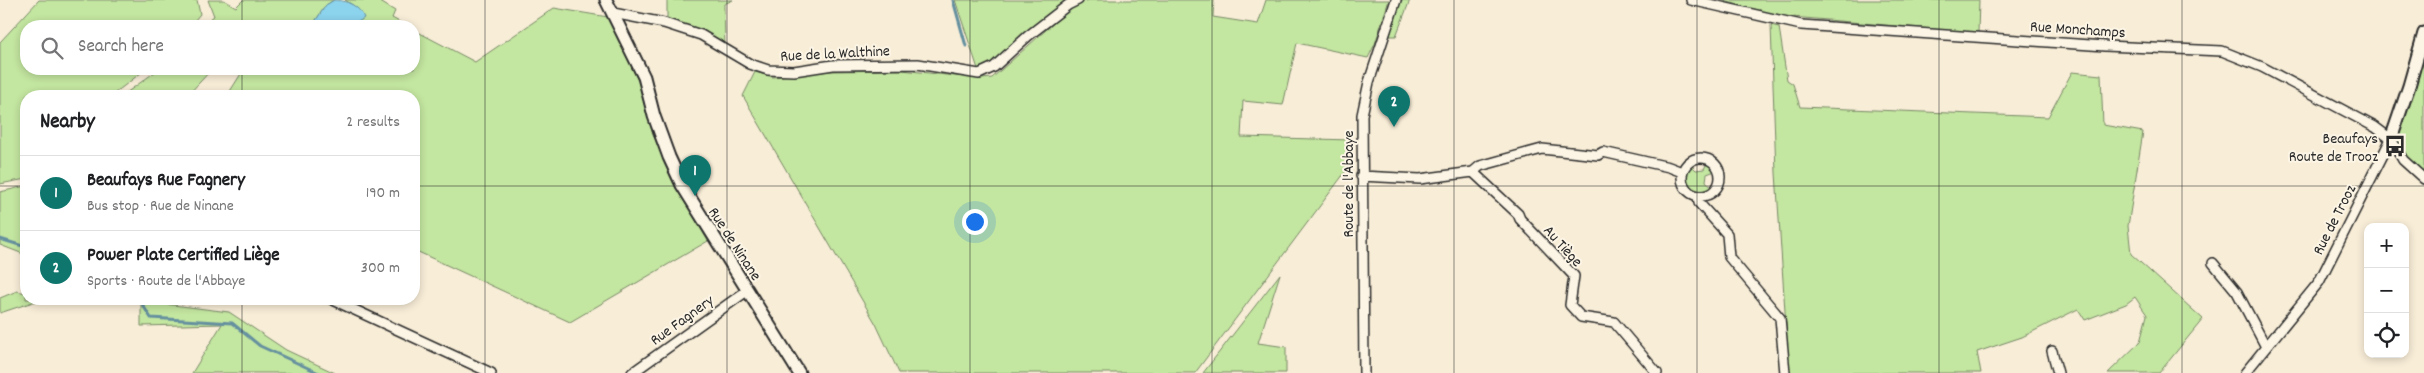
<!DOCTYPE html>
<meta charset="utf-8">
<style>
:root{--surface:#fff;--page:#f6f6f6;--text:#202124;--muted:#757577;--line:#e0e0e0;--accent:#0f766e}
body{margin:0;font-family:Dekko,sans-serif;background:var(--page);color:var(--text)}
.controls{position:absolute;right:15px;bottom:15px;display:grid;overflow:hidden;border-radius:10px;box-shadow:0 2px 8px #0003}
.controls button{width:45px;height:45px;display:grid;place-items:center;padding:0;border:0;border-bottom:1px solid var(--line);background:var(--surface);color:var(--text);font:25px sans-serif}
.you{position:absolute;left:974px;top:221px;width:18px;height:18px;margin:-12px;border:4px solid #fff;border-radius:50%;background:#1a73e8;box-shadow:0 0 0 8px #1a73e833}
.badge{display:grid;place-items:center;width:32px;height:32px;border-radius:50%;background:var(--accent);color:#fff;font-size:16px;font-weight:700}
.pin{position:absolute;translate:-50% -41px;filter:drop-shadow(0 1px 2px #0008)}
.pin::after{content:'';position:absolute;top:26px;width:18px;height:15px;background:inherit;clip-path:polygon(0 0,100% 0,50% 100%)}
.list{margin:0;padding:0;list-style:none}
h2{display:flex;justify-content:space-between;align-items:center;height:65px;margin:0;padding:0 20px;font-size:21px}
h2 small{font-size:16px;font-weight:400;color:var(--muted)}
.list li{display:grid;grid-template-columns:32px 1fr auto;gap:15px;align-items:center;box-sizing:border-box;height:75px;padding:0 20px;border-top:1px solid var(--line)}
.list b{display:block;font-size:19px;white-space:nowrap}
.list p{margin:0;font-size:16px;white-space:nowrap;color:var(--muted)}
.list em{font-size:16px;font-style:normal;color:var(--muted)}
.icon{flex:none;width:28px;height:28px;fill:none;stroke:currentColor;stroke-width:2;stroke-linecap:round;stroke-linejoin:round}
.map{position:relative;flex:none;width:2424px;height:373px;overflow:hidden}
.search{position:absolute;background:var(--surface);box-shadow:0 2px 8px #0003;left:20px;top:20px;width:400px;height:55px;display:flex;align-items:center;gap:12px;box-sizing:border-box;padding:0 18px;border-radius:20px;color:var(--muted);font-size:19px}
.panel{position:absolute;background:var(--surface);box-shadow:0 2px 8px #0003;left:20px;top:90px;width:400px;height:215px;border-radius:20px}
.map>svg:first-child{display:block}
.green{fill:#c3e6a0;stroke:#786}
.water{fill:#8cd3ed;stroke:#65909f}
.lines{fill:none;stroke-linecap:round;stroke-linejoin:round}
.stream{stroke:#65909f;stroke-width:3}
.minor-casing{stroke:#2b2b2b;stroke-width:12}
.tertiary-casing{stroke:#2b2b2b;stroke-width:15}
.minor{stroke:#fcf5e5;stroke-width:9}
.tertiary{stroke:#fcf5e5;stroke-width:11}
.grid{fill:none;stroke:#2b2b2b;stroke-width:1;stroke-opacity:0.55}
.labels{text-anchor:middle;stroke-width:4;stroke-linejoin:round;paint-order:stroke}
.street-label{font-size:16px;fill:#2b2b2b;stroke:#fcf5e5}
.poi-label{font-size:16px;fill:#2b2b2b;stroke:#fcf5e5;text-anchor:end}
</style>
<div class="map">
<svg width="2424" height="373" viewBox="0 0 2424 373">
<rect width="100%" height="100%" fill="#f8edd7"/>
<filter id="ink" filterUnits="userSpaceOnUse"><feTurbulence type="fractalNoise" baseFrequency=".02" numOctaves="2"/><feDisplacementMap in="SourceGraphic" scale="10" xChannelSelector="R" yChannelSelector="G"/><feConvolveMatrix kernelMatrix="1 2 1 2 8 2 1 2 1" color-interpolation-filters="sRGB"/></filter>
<g filter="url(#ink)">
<path class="green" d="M 39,0 L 197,0 L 200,14 L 190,26 L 26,26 L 26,69 L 146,69 L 111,96 L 26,96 L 26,179 L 0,184 L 0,42 Z
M 208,0 L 224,0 L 236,7 L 243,0 L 334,0 L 326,5 L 312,26 L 201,26 L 214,16 Z
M 345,0 L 377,0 L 395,11 L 392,18 L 407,26 L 344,26 L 352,26 L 354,6 Z
M 667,0 L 733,0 L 724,4 L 725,46 L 667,19 Z
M 955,0 L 1071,0 L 1040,21 L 991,65 L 978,69 Z
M 1089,0 L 1214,0 L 1213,17 L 1258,24 L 1266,0 L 1389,0 L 1375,44 L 1368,58 L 1297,43 L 1283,105 L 1243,101 L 1241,137 L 1352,140 L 1352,163 L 1195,373 L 899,373 L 876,324 L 743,96 L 755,72 L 773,77 L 830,71 L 902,70 L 982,79 L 992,78 L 1074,5 Z
M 1401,0 L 1410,0 L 1396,36 L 1388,36 Z
M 1720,0 L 1979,0 L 1978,33 L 1781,16 Z
M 554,8 L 608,17 L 640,85 L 653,135 L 675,184 L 708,241 L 570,322 L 414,250 L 414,96 L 227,96 L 244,69 L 414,69 L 414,30 L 475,62 Z
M 1771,25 L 1779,27 L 1787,80 L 1793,84 L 1800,107 L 2048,117 L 2072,72 L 2101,75 L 2103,125 L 2143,132 L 2128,226 L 2131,254 L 2203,319 L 2159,373 L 2108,373 L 2140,342 L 2147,315 L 2135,297 L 2126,304 L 2085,320 L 2078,309 L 2022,337 L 1977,352 L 1981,373 L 1789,373 L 1776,173 Z
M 2424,56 L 2424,173 L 2393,145 L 2414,92 Z
M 159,69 L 212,69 L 187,96 L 122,96 Z
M 1707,163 L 1715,171 L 1707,174 L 1706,181 L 1711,187 L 1705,191 L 1694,190 L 1686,182 L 1685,174 L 1691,165 L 1696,170 L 1704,169 Z
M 26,186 L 26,255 L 0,245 L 0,192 Z
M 1280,274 L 1258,343 L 1286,347 L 1286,373 L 1203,373 Z
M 17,291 L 26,293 L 26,299 L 42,299 L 0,313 L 0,298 Z
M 141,301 L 229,312 L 286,350 L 335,373 L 192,373 L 222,324 L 141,326 Z"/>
<path class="water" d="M 334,0 C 346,0 360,6 364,18 L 352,26 L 312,26 L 326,5 Z"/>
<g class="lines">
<path class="stream" d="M 953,0 L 966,46
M 0,239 L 26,247
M 139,299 L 151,318 L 232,323 L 260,346 L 319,373"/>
<g class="minor-casing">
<path id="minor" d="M 1691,0 L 1801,25 L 2105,46 L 2222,51 L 2262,67 L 2375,127 L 2391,139 L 2403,160 L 2424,179
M 613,13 L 664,23 L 701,35 L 750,64 L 768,70 L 794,71 L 833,65 L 918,64 L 979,74 L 994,67 L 1028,36 L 1068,5 L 1078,0
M1682 177a19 19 0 1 1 38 0a19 19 0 1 1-38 0Z
M 1473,172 L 1480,166 L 1542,149 L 1598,155 L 1603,152 L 1669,167 L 1682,172
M 1361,176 L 1420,179 L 1473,172 L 1518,214 L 1520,219 L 1574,276 L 1570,305 L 1581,317 L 1614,322 L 1657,373
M 1698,196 L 1699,203 L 1727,234 L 1729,257 L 1780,318 L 1785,373
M 2213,263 L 2237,292 L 2266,347
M 331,299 L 491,373
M 2052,351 L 2058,373
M 632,373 L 748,290
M 1364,373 L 1362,115 L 1369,82 L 1396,0
M 2245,373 L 2319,282 L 2391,139"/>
</g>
<g class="tertiary-casing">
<path id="tertiary" d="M 606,0 L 644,77 L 654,116 L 669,157 L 682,185 L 799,373
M 2391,139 L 2409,86 L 2424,33"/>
</g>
<use href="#minor" class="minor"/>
<use href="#tertiary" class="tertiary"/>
</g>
</g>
<path class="grid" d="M 242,0 L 242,26M 485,0 L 485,373M 727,0 L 727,373M 970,0 L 970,373M 1212,0 L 1212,373M 1454,0 L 1454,373M 1697,0 L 1697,373M 1939,0 L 1939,373M 2182,0 L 2182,373M 242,69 L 242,96M 0,186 L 26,186M 414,186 L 2424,186M 242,299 L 242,373"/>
<defs>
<g id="bus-bare" transform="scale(1.725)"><path d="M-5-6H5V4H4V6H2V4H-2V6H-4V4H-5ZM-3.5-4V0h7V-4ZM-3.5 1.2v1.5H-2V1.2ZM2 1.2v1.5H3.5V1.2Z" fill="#2b2b2b" stroke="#fcf5e5" stroke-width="2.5" paint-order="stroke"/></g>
</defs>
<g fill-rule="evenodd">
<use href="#bus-bare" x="2395" y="146"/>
</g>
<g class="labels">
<g class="street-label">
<text transform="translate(2078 28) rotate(4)" y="6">Rue Monchamps</text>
<text transform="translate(835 52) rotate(-3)" y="6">Rue de la Walthine</text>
<text transform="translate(1347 184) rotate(-90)" y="6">Route de l'Abbaye</text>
<text transform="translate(2333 219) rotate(-63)" y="6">Rue de Trooz</text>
<text transform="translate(736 243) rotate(57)" y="6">Rue de Ninane</text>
<text transform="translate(1564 245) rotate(48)" y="6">Au Tiège</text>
<text transform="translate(681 319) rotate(-36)" y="6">Rue Fagnery</text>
</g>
<g class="poi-label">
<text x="2378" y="143">Beaufays<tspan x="2378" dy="18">Route de Trooz</tspan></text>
</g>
</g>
</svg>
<div class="controls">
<button>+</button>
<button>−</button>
<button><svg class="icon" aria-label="locate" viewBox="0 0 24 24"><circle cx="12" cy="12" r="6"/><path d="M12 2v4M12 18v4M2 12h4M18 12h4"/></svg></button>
</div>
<div class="you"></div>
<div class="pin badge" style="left:695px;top:196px">1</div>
<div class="pin badge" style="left:1394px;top:127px">2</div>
<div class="search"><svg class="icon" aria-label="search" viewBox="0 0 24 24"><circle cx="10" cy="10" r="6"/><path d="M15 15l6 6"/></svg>Search here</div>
<section class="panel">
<h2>Nearby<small>2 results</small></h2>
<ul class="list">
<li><span class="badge">1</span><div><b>Beaufays Rue Fagnery</b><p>Bus stop · Rue de Ninane</p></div><em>190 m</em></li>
<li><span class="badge">2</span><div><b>Power Plate Certified Liège</b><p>Sports · Route de l'Abbaye</p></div><em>300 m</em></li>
</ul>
</section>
</div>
